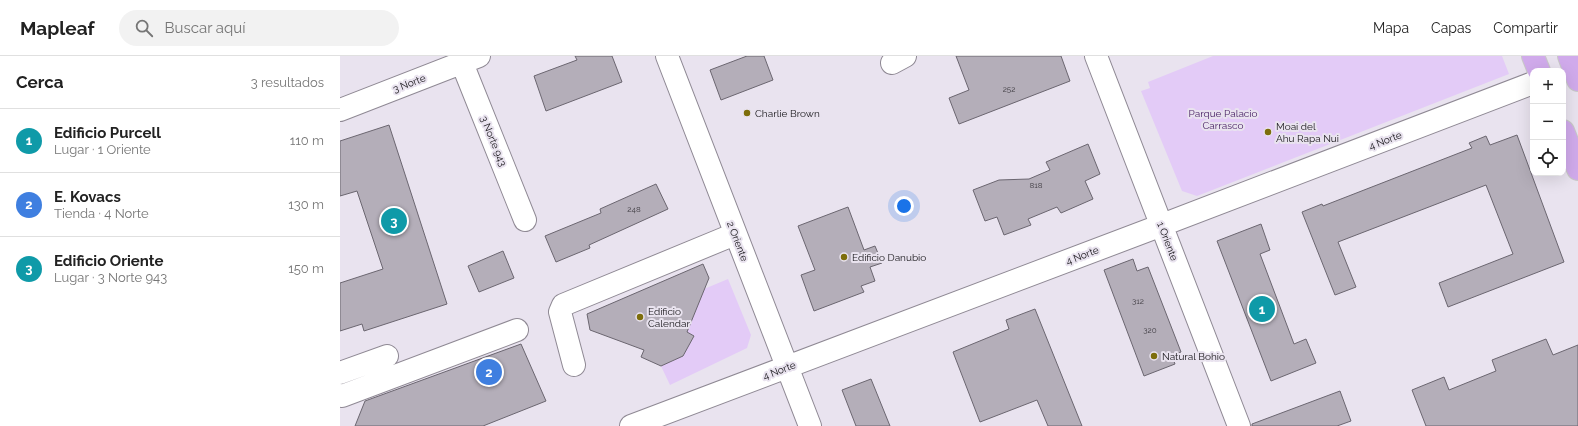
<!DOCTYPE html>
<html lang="es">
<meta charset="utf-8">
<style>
:root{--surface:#fff;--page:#f2f2f2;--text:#222;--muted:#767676;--line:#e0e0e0;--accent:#ea580c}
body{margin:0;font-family:Raleway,sans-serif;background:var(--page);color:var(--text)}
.controls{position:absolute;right:12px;top:12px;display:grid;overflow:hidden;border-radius:8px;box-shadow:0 4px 16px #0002}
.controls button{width:36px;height:36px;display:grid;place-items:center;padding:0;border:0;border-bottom:1px solid var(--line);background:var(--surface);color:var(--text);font:20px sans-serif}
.you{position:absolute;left:564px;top:150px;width:14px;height:14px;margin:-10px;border:3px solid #fff;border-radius:50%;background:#1a73e8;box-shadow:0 0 0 6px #1a73e833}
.badge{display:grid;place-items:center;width:26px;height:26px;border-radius:50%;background:var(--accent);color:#fff;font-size:13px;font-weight:700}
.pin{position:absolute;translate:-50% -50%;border:2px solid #fff;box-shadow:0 1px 4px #0006}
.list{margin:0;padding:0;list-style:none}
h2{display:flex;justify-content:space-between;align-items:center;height:52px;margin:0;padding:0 16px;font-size:17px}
h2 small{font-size:13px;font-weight:400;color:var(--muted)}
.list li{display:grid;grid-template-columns:26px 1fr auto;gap:12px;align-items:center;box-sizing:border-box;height:64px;padding:0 16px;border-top:1px solid var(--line)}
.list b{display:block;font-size:15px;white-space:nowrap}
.list p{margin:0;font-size:13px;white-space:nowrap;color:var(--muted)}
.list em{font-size:13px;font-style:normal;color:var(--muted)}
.icon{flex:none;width:22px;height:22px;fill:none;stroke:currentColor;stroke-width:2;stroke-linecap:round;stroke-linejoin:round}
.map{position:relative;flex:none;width:1238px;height:370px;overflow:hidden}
header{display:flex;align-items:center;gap:24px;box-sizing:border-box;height:56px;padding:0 20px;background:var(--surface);border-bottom:1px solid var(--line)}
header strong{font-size:19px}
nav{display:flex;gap:22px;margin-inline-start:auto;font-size:14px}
.search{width:280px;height:36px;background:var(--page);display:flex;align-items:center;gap:10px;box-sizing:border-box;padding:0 14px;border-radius:22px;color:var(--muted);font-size:15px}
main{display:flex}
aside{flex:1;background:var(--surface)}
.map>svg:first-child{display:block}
.green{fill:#e3cbf7}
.building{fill:#b4aeb9;stroke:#6b6670}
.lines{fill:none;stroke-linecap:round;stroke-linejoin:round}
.minor-casing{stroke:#8f8994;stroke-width:24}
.major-casing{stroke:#c8c7c8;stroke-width:24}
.minor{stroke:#fff;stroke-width:22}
.major{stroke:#d0aaeb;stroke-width:22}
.poi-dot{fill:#7d6e0b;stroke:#e9e3ef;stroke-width:1.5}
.labels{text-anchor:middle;stroke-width:4;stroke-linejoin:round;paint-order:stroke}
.number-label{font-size:8px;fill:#3f3c42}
.street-label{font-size:10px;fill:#18161a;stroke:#e9e3ef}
.poi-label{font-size:10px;fill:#18161a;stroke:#e9e3ef;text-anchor:start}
.park-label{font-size:10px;fill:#4b2466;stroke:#e9e3ef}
</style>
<header>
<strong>Mapleaf</strong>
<div class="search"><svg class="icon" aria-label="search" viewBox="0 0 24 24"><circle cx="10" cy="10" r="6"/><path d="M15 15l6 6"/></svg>Buscar aquí</div>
<nav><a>Mapa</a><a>Capas</a><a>Compartir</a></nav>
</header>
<main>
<aside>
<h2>Cerca<small>3 resultados</small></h2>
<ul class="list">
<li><span class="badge" style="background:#0f9aa8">1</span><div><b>Edificio Purcell</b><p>Lugar · 1 Oriente</p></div><em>110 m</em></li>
<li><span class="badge" style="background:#3f7fe0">2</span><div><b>E. Kovacs</b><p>Tienda · 4 Norte</p></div><em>130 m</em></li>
<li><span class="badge" style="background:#0f9aa8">3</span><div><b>Edificio Oriente</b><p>Lugar · 3 Norte 943</p></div><em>150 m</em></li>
</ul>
</aside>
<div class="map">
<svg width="1238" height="370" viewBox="0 0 1238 370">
<rect width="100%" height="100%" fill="#e9e3ef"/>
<path class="green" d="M 873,0 L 1162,0 L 1169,18 L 857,140 L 842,135 L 801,35 L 810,32 L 808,26 Z
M 388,223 L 411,279 L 407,292 L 330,329 L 321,310 L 343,300 L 354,280 L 347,276 L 364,233 Z"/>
<path class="building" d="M 235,0 L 272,0 L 282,26 L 206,55 L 194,20 L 237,4 Z
M 407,0 L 424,0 L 433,24 L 381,44 L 370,14 Z
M 616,0 L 721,0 L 730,25 L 619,68 L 609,42 L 629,34 Z
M 49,69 L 107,248 L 24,275 L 22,268 L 0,275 L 0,227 L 43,213 L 17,135 L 0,140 L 0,85 Z
M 1177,79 L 1224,206 L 1108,251 L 1099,227 L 1173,198 L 1146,129 L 998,186 L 1016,231 L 995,239 L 962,156 L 982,148 L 983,150 L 1132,92 L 1129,87 L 1146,80 L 1150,89 Z
M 748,88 L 760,118 L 745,125 L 753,143 L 721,157 L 717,151 L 688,163 L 691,169 L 664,179 L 657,161 L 645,165 L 633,134 L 659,124 L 689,123 L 710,114 L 706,106 Z
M 316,128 L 328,153 L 249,189 L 250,192 L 216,206 L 205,180 L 261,157 L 260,153 Z
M 508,151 L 524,194 L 535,190 L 542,207 L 530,211 L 535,225 L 521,230 L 524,236 L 474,255 L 461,219 L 475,214 L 458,170 Z
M 921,168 L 930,194 L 920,198 L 954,288 L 966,283 L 976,307 L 931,325 L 877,185 Z
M 163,195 L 174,222 L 139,236 L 128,210 Z
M 793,203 L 797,215 L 808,211 L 841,296 L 832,300 L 835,308 L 804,320 L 764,214 Z
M 363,208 L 369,222 L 347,276 L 354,280 L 343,300 L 321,310 L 301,301 L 304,294 L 250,274 L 247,258 Z
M 695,253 L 742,370 L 708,370 L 697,344 L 640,366 L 613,296 L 669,273 L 666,264 Z
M 1206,283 L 1213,299 L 1238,289 L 1238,370 L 1086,370 L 1072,334 L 1104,321 L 1109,334 L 1156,315 L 1152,304 Z
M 181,288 L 206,345 L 143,370 L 15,370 L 25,345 Z
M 531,323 L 550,370 L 516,370 L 502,334 Z
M 1000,335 L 1011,365 L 997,370 L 912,370 L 912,368 Z"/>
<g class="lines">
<g class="minor-casing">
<path id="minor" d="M 327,0 L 470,370
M 756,0 L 899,370
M 122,7 L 185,164
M 552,7 L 565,0
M 0,54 L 139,0
M 234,309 L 220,256 L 223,249 L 395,178
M 0,317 L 47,300
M 0,339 L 2,340 L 177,274
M 291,370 L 822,169 L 1193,27"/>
</g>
<g class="major-casing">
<path id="major" d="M 1193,0 L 1199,15
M 1229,0 L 1238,24
M 1223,75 L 1238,113"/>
</g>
<use href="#minor" class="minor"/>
<use href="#major" class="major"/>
</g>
<g class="poi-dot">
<circle cx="407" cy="57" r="4"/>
<circle cx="928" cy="76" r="4"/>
<circle cx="504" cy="201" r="4"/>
<circle cx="300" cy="261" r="4"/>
<circle cx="814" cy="300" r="4"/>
</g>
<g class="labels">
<g class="number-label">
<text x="669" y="36">252</text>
<text x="696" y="132">818</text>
<text x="294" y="156">248</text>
<text x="798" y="248">312</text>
<text x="810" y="277">320</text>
</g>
<g class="street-label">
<text transform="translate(69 27) rotate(-21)" y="4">3 Norte</text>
<text transform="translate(1045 84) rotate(-21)" y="4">4 Norte</text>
<text transform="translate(154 85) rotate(68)" y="4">3 Norte 943</text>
<text transform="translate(398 185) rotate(69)" y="4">2 Oriente</text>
<text transform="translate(828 185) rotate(69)" y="4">1 Oriente</text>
<text transform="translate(742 199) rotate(-21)" y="4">4 Norte</text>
<text transform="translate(439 314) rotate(-21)" y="4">4 Norte</text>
</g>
<g class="poi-label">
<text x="415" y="61">Charlie Brown</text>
<text x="936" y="74">Moai del<tspan x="936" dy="12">Ahu Rapa Nui</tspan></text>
<text x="512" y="205">Edificio Danubio</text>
<text x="308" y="259">Edificio<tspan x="308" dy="12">Calendar</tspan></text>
<text x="822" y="304">Natural Bohio</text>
</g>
<g class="park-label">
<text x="883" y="61">Parque Palacio<tspan x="883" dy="12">Carrasco</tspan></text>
</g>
</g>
</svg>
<div class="controls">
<button>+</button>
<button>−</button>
<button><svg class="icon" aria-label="locate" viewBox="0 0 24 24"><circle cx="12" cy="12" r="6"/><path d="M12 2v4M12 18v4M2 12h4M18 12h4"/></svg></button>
</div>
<div class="you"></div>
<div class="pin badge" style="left:922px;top:253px;background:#0f9aa8">1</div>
<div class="pin badge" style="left:149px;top:316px;background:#3f7fe0">2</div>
<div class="pin badge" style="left:54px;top:165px;background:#0f9aa8">3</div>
</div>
</main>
